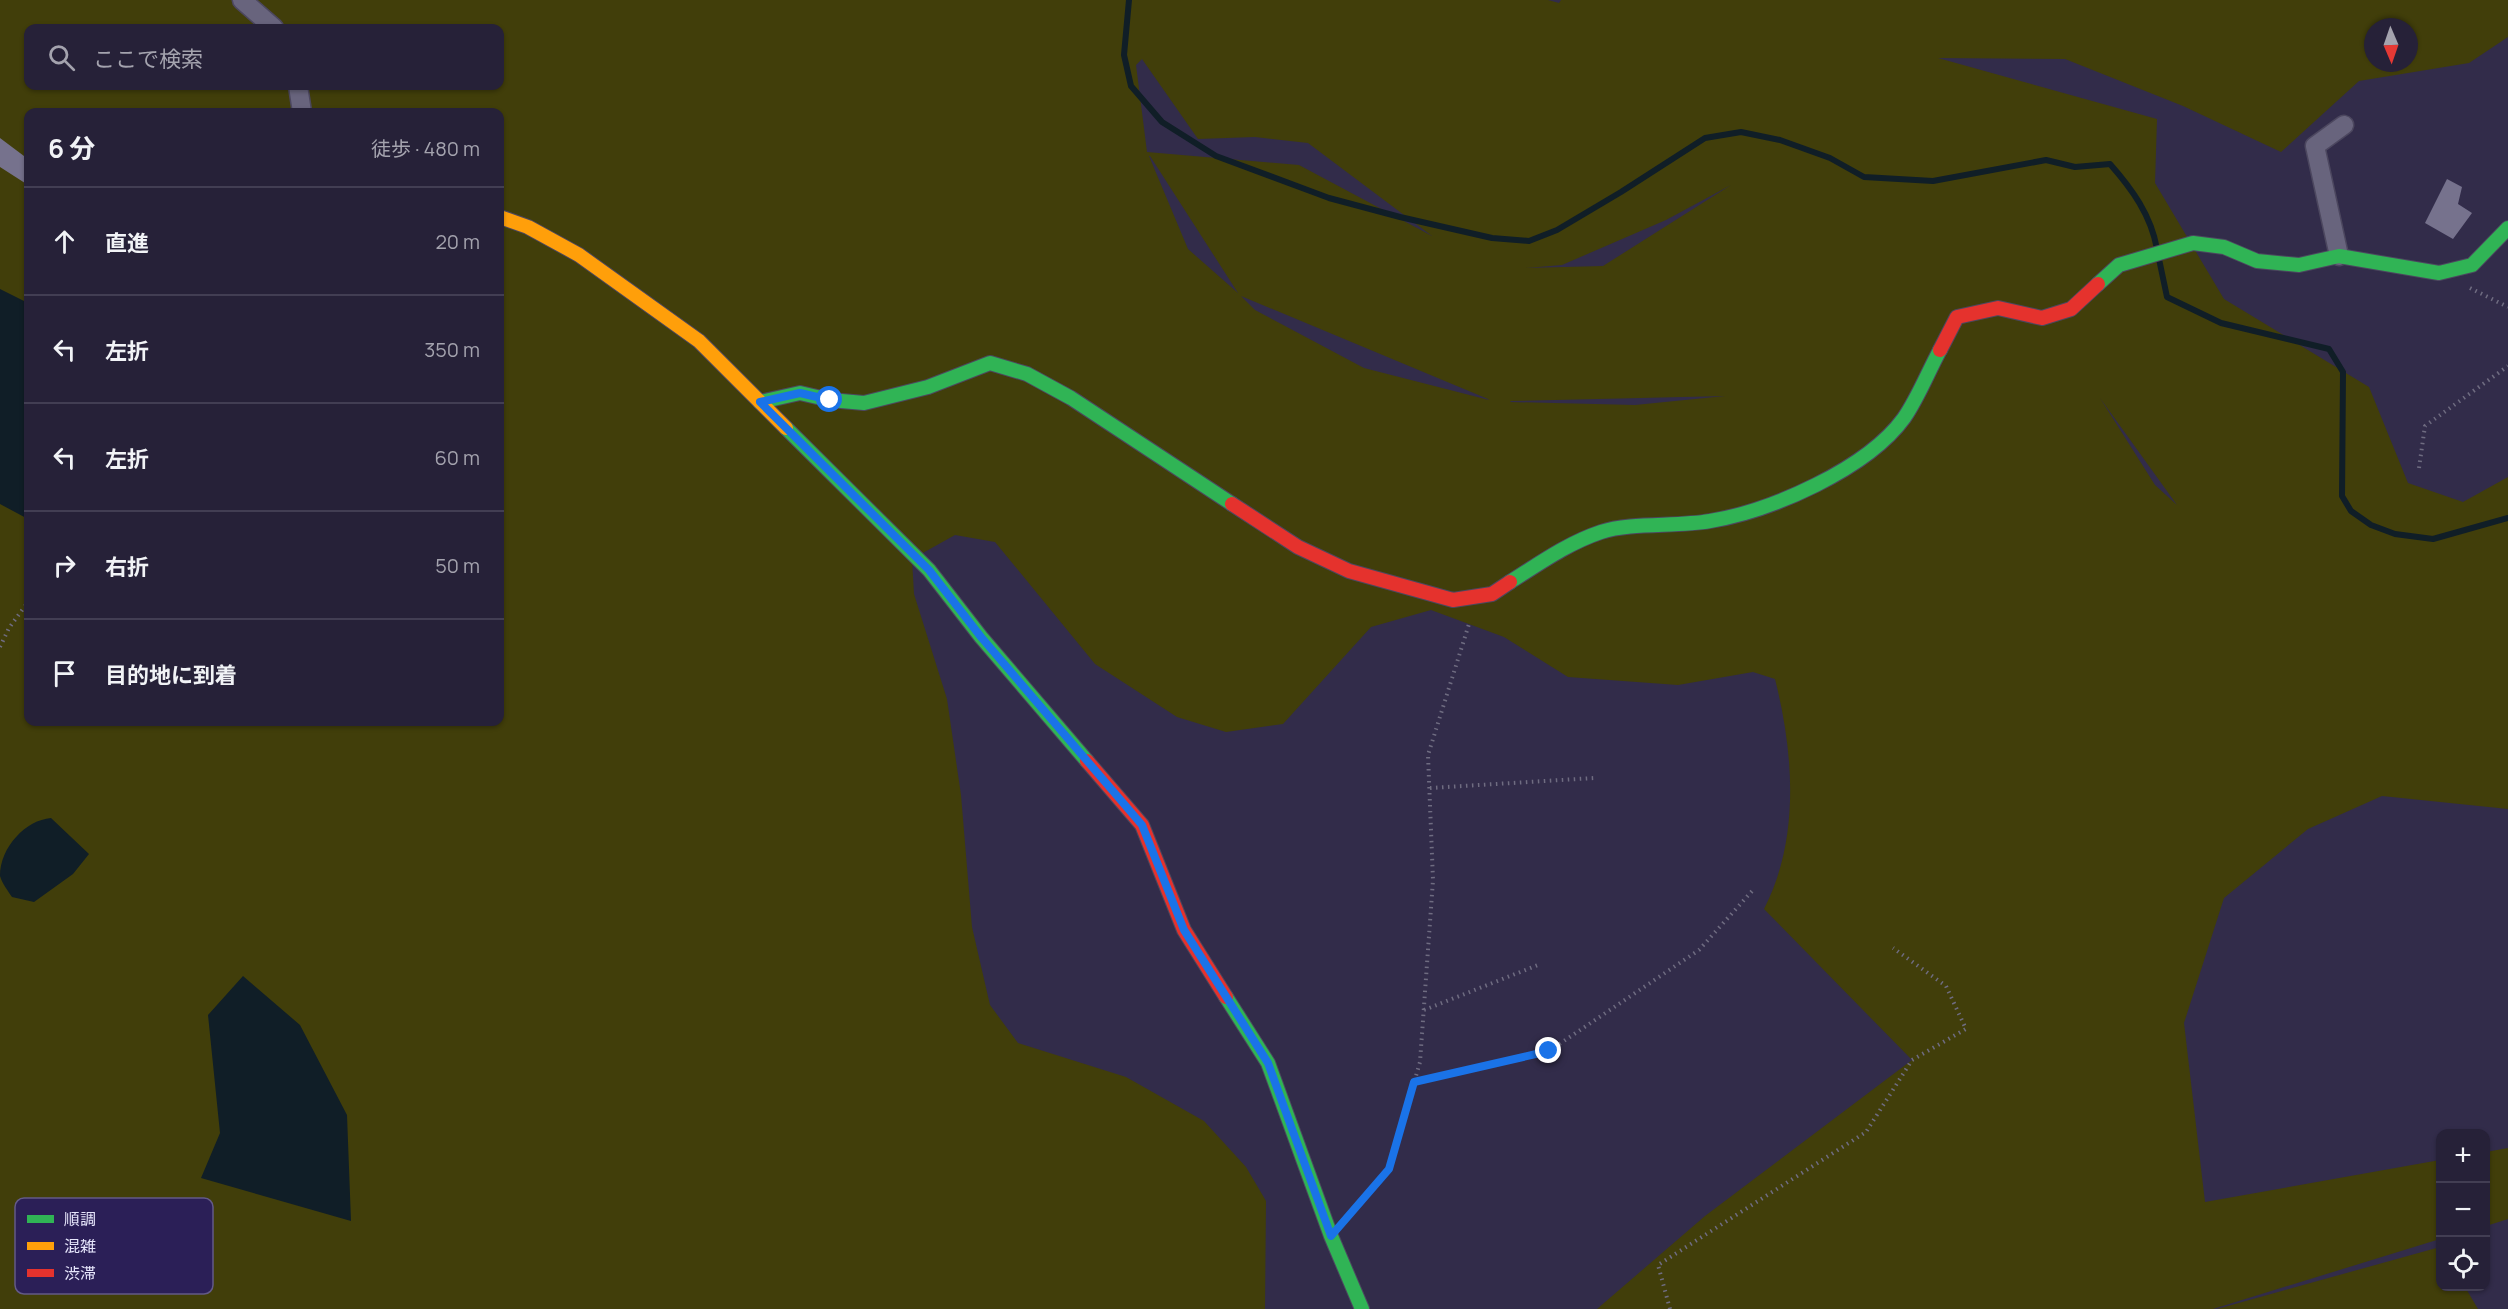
<!DOCTYPE html>
<html lang="ja">
<meta charset="utf-8">
<style>
:root{--surface:#262138;--page:#322e43;--text:#f1f3f6;--muted:#a4a3ae;--line:#423e53}
body{margin:0;font-family:Manrope,"Noto Sans JP",sans-serif;background:var(--page);color:var(--text)}
.controls{position:absolute;right:18px;bottom:18px;display:grid;overflow:hidden;border-radius:12px;box-shadow:0 2px 4px #0004}
.controls button{width:54px;height:54px;display:grid;place-items:center;padding:0;border:0;border-bottom:2px solid var(--line);background:var(--surface);color:var(--text);font:30px sans-serif}
.compass{position:absolute;left:2364px;top:18px;width:54px;height:54px;border-radius:50%;background:var(--surface);box-shadow:0 2px 4px #0004;rotate:178deg}
.stop{position:absolute;width:18px;height:18px;margin:-14px;border:4px solid #1a73e8;border-radius:50%;background:#fff}
.stop.end{background:#1a73e8;border-color:#fff;box-shadow:0 2px 6px #0008}
.list{margin:0;padding:0;list-style:none}
h2{display:flex;justify-content:space-between;align-items:center;height:78px;margin:0;padding:0 24px;font-size:26px}
h2 small{font-size:20px;font-weight:400;color:var(--muted)}
.list li{display:grid;grid-template-columns:39px 1fr auto;gap:18px;align-items:center;box-sizing:border-box;height:108px;padding:0 24px;border-top:2px solid var(--line)}
.list b{display:block;font-size:22px;white-space:nowrap}
.list em{font-size:20px;font-style:normal;color:var(--muted)}
.icon{flex:none;width:33px;height:33px;fill:none;stroke:currentColor;stroke-width:2;stroke-linecap:round;stroke-linejoin:round}
.map{position:relative;flex:none;width:2508px;height:1309px;overflow:hidden}
.search{position:absolute;background:var(--surface);box-shadow:0 2px 4px #0004;left:24px;top:24px;width:480px;height:66px;display:flex;align-items:center;gap:15px;box-sizing:border-box;padding:0 21px;border-radius:12px;color:var(--muted);font-size:22px}
.panel{position:absolute;background:var(--surface);box-shadow:0 2px 4px #0004;left:24px;top:108px;width:480px;height:618px;border-radius:12px}
.map>svg:first-child{display:block}
.green{fill:#413e0a;fill-rule:evenodd}
.water{fill:#101e27}
.lines{fill:none;stroke-linecap:round;stroke-linejoin:round}
.stream{stroke:#101e27;stroke-width:6}
.building{fill:#76728d}
.street-casing{stroke:#4c475f;stroke-width:21}
.fast-casing{stroke:#4c475f;stroke-width:16}
.slow-casing{stroke:#4c475f;stroke-width:16}
.jam-casing{stroke:#4c475f;stroke-width:16}
.path{stroke:#6f6c81;stroke-width:4;stroke-dasharray:1.5 4.5;stroke-linecap:butt}
.street{stroke:#68647d;stroke-width:18}
.fast{stroke:#30b455;stroke-width:14}
.slow{stroke:#ff9f0a;stroke-width:14}
.jam{stroke:#e5322d;stroke-width:14}
.route{stroke:#1a73e8;stroke-width:8}
.key{fill:#2b1f57;stroke:#635a88;stroke-width:1.5}
.key-label{font-size:16px;fill:#e6e5fb}
</style>
<div class="map">
<svg width="2508" height="1309" viewBox="0 0 2508 1309">
<rect width="100%" height="100%" fill="#322c4a"/>
<path class="green" d="M 0,0 L 1548,0 L 1559,3 L 1561,0 L 2508,0 L 2508,37 L 2469,63 L 2359,81 L 2281,152 L 2183,106 L 2065,59 L 1938,58 L 2157,119 L 2155,183 L 2224,299 L 2369,387 L 2408,483 L 2463,502 L 2508,477 L 2508,809 L 2382,796 L 2308,829 L 2224,898 L 2184,1023 L 2205,1202 L 2440,1160 L 2440,1239 L 2213,1309 L 1597,1309 L 1705,1216 L 1912,1060 L 1764,909 C 1800,839 1794,754 1775,679 L 1753,672 L 1678,685 L 1568,677 L 1504,637 L 1431,610 L 1371,627 L 1283,724 L 1226,732 L 1177,717 L 1095,664 L 995,542 L 955,535 L 912,559 L 914,594 L 947,699 L 961,795 L 972,927 L 990,1005 L 1018,1043 L 1126,1077 L 1204,1121 L 1246,1167 L 1266,1201 L 1265,1309 L 0,1309 ZM 2373,27 L 2409,27 L 2409,63 L 2373,63 ZM 28,28 L 500,28 L 500,86 L 28,86 ZM 1142,59 L 1198,139 L 1255,137 L 1308,143 L 1432,236 L 1299,165 L 1147,152 L 1136,65 ZM 28,112 L 500,112 L 500,722 L 28,722 ZM 1149,156 L 1150,156 L 1238,293 L 1188,249 ZM 1731,185 L 1603,266 L 1526,268 L 1562,265 L 1666,220 ZM 1241,296 L 1488,399 L 1489,400 L 1364,368 L 1255,310 ZM 1725,396 L 1635,405 L 1510,402 L 1511,401 ZM 2100,398 L 2177,505 L 2155,485 Z
M 2508,1148 L 2508,1219 L 2486,1226 L 2486,1152 Z
M 2440,1247 L 2440,1286 L 2465,1287 L 2478,1309 L 2217,1309 Z"/>
<path class="water" d="M 0,289 L 28,303 L 28,519 L 0,504 Z
M 51,818 L 89,854 L 73,874 L 34,902 L 12,897 C 8,891 2,883 0,876 C 0,847 26,820 51,818 Z
M 243,976 L 300,1025 L 347,1115 L 351,1221 L 201,1178 L 220,1133 L 208,1015 Z"/>
<g class="lines">
<path class="stream" d="M 1129,0 L 1124,55 L 1131,86 L 1162,122 L 1216,156 L 1329,198 L 1400,217 L 1492,238 L 1529,241 L 1557,230 L 1621,192 L 1705,138 L 1741,132 L 1780,140 L 1830,158 L 1864,177 L 1933,181 L 2046,160 L 2075,167 L 2110,164 C 2132,189 2151,215 2157,249
M 2159,259 L 2167,297 L 2221,323 L 2329,349 L 2343,372 L 2342,496 L 2351,511 L 2371,525 L 2395,534 L 2433,539 L 2508,518"/>
</g>
<path class="building" d="M 0,138 L 28,159 L 28,185 L 0,167 Z
M 2447,179 L 2462,187 L 2458,204 L 2472,213 L 2453,239 L 2425,223 Z"/>
<g class="lines">
<g class="street-casing">
<path id="street" d="M 242,0 L 274,28
M 298,86 L 302,112
M 2339,256 L 2315,146 L 2344,125"/>
</g>
<g class="fast-casing">
<path id="fast" d="M 2098,284 L 2119,265 L 2193,243 L 2224,247 L 2257,261 L 2299,265 L 2339,256 L 2439,273 L 2472,265 L 2508,228
M 760,402 L 800,393 L 830,400 L 864,403 L 928,387 L 990,363 L 1027,374 L 1071,398 L 1232,504
M 786,428 L 929,570 L 981,637 L 1087,761
M 1510,582 C 1540,563 1568,543 1601,532 C 1631,522 1677,527 1710,521 C 1771,511 1867,469 1904,418 C 1918,398 1928,372 1940,350
M 1226,997 L 1268,1063 L 1331,1236 L 1362,1309"/>
</g>
<g class="slow-casing">
<path id="slow" d="M 500,217 L 528,227 L 579,255 L 699,341 L 786,428"/>
</g>
<g class="jam-casing">
<path id="jam" d="M 1940,350 L 1957,317 L 1998,308 L 2042,318 L 2071,309 L 2098,284
M 1232,504 L 1298,547 L 1349,571 L 1453,600 L 1492,594 L 1510,582
M 1087,761 L 1142,825 L 1184,930 L 1226,997"/>
</g>
<path class="path" d="M 2470,288 L 2508,307
M 2419,468 L 2425,426 L 2508,366
M 0,647 L 9,628 L 28,602
M 1430,788 L 1594,778
M 1424,1010 L 1538,965
M 1415,1082 L 1549,1051 L 1699,950 L 1753,890
M 1347,1218 L 1389,1169 L 1420,1062 L 1433,880 L 1428,755 L 1469,624
M 1670,1309 L 1658,1265 L 1866,1132 L 1912,1060 L 1966,1029 L 1946,986 L 1893,948"/>
<use href="#street" class="street"/>
<use href="#fast" class="fast"/>
<use href="#slow" class="slow"/>
<use href="#jam" class="jam"/>
</g>
<g class="lines">
<path class="route" d="M 830,400 L 800,393 L 760,402 L 929,570 L 981,637 L 1142,825 L 1184,930 L 1268,1063 L 1331,1236 L 1389,1169 L 1414,1082 L 1549,1051"/>
</g>
<rect x="15" y="1198" width="198" height="96" rx="9" class="key"/>
<rect x="27" y="1215" width="27" height="8" fill="#30b455"/>
<rect x="27" y="1242" width="27" height="8" fill="#ff9f0a"/>
<rect x="27" y="1269" width="27" height="8" fill="#e5322d"/>
<g class="key-label">
<text x="64" y="1225">順調</text>
<text x="64" y="1252">混雑</text>
<text x="64" y="1279">渋滞</text>
</g>
</svg>
<div class="controls">
<button>+</button>
<button>−</button>
<button><svg class="icon" aria-label="locate" viewBox="0 0 24 24"><circle cx="12" cy="12" r="6"/><path d="M12 2v4M12 18v4M2 12h4M18 12h4"/></svg></button>
</div>
<svg class="compass" viewBox="-18 -18 36 36"><path d="M0-13l5 13h-10z" fill="#e53935"/><path d="M0 13l5-13h-10z" fill="#a4a3ae"/></svg>
<div class="stop" style="left:830px;top:400px"></div>
<div class="stop end" style="left:1549px;top:1051px"></div>
<div class="search"><svg class="icon" aria-label="search" viewBox="0 0 24 24"><circle cx="10" cy="10" r="6"/><path d="M15 15l6 6"/></svg>ここで検索</div>
<section class="panel">
<h2>6 分<small>徒歩 · 480 m</small></h2>
<ul class="list">
<li><svg class="icon" aria-label="ahead" viewBox="0 0 24 24"><path d="M12 20V5M6 11l6-6 6 6"/></svg><div><b>直進</b></div><em>20 m</em></li>
<li><svg class="icon" aria-label="left" viewBox="0 0 24 24"><path d="M17 20v-9H6M10 6l-5 5 5 5"/></svg><div><b>左折</b></div><em>350 m</em></li>
<li><svg class="icon" aria-label="left" viewBox="0 0 24 24"><path d="M17 20v-9H6M10 6l-5 5 5 5"/></svg><div><b>左折</b></div><em>60 m</em></li>
<li><svg class="icon" aria-label="right" viewBox="0 0 24 24"><path d="M7 20v-9h11M14 6l5 5-5 5"/></svg><div><b>右折</b></div><em>50 m</em></li>
<li><svg class="icon" aria-label="arrive" viewBox="0 0 24 24"><path d="M6 21V4h12l-3 4 3 4H6"/></svg><div><b>目的地に到着</b></div></li>
</ul>
</section>
</div>
